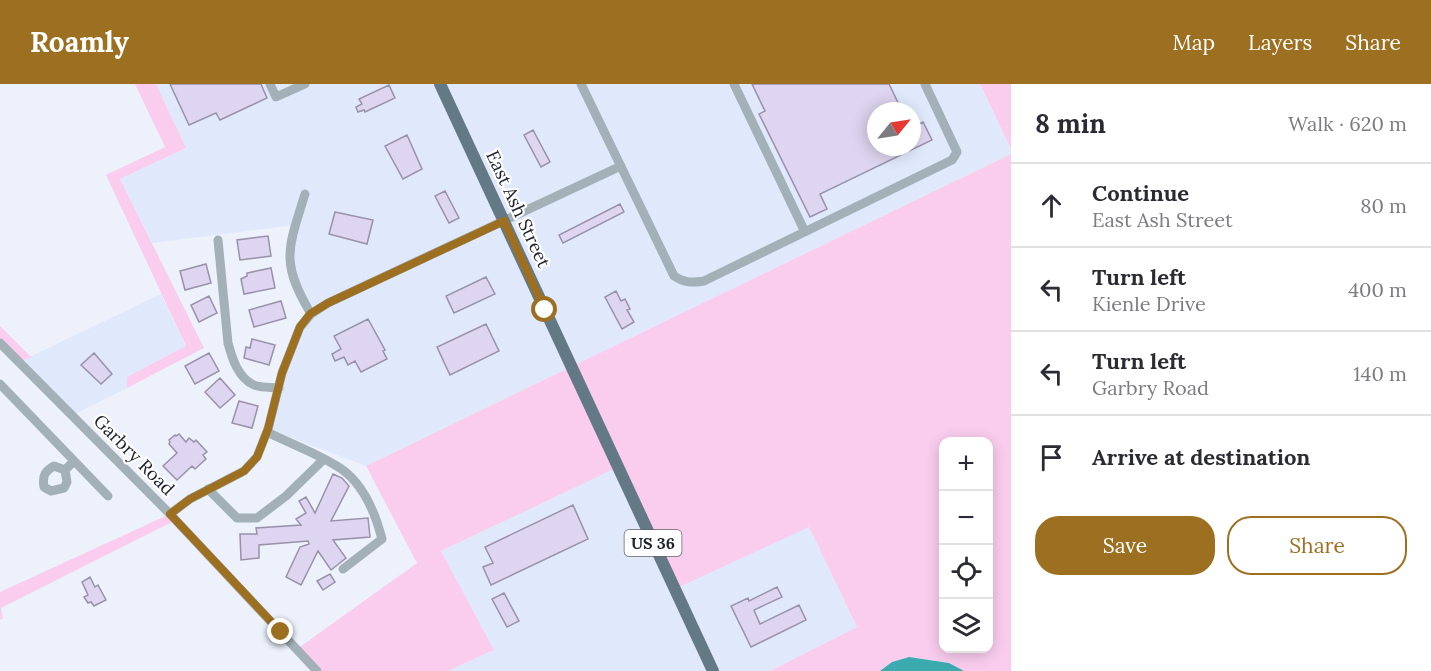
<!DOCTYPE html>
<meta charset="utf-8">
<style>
:root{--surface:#fff;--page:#f2f2f3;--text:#2b2b33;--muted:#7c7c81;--line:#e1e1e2;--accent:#9d7021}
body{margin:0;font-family:Lora,serif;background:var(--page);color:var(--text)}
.controls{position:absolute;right:18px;bottom:18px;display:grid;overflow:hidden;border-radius:12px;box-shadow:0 3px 15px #0003}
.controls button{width:54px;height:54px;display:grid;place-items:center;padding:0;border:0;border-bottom:2px solid var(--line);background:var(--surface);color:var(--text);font:30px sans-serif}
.compass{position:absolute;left:867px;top:18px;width:54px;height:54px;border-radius:50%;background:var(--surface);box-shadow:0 3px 15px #0003;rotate:60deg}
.stop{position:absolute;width:18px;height:18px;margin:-14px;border:4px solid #9d7021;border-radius:50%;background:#fff}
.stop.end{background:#9d7021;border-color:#fff;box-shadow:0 2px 6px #0008}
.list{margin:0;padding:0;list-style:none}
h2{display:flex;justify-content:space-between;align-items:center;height:78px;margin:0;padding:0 24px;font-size:26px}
h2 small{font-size:20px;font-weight:400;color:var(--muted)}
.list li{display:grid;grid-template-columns:39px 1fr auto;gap:18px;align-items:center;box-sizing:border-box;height:84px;padding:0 24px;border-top:2px solid var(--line)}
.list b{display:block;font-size:22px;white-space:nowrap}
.list p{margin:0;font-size:20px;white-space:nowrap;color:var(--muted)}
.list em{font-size:20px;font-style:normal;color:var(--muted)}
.actions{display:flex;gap:12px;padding:18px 24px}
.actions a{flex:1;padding:14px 0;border:2px solid var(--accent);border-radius:24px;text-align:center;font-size:21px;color:var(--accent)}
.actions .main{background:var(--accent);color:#fff}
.icon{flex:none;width:33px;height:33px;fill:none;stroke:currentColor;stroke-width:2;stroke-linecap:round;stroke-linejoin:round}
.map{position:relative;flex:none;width:1011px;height:587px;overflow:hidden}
header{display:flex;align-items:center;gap:36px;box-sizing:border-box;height:84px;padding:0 30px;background:var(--accent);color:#fff}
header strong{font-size:28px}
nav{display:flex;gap:33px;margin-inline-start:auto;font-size:21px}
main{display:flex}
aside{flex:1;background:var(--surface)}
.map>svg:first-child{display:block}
.built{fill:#e0e9fc;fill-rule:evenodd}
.green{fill:#facdef;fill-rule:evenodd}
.water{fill:#3babb0}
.building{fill:#ded5f0;stroke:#9991a9;stroke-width:1.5}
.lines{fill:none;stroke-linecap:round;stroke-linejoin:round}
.minor{stroke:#a4b0b7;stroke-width:9}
.major{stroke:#647986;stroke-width:12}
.route{stroke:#9d7021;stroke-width:8}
.labels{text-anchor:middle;stroke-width:4.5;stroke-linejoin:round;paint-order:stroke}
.shield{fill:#fefefe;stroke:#61646a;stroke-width:1.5}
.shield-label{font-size:16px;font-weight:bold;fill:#1e222b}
.street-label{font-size:18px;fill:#1e222b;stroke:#fefefe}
</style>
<header>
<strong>Roamly</strong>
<nav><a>Map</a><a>Layers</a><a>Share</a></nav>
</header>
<main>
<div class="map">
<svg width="1011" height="587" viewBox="0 0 1011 587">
<rect width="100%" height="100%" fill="#ecf1fb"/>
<path class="built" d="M 156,0 L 980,0 L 1011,65 L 1011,70 L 366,382 L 268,345 L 279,304 L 310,230 L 291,191 L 295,141 L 152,159 L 120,95 L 186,64 ZM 876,27 L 912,27 L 912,63 L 876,63 Z
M 161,210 L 186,263 L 127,293 L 127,304 L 71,332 L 19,278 Z
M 618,382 L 809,443 L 857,543 L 770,587 L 448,587 L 494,566 L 441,467 Z"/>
<path class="green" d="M 135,0 L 156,0 L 186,64 L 120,95 L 204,264 L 127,304 L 127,293 L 186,262 L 106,91 L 165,63 Z
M 980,0 L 1011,0 L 1011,65 Z
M 1011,70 L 1011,587 L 964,587 L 949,579 L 909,573 L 892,578 L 880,587 L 770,587 L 857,543 L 809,443 L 675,505 L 618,383 L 441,467 L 494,566 L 448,587 L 317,587 L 297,565 L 417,479 L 366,382 ZM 944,358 L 988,358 L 988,564 L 944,564 Z
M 0,242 L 31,273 L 19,278 L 0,259 Z
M 170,430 L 176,436 L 1,524 L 3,534 L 0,536 L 0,508 Z"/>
<path class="water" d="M 909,573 L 949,579 L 964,587 L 880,587 L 892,578 Z"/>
<path class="building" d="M 170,0 L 261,0 L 267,14 L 220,36 L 216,29 L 189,41 Z
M 752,0 L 889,0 L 902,27 L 876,27 L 876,63 L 912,63 L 912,44 L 923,38 L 932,56 L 820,110 L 827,125 L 810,133 L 759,30 L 765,27 Z
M 389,1 L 395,14 L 365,28 L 364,26 L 358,28 L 356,23 L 362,20 L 359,15 Z
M 533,46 L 550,78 L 541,83 L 524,51 Z
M 407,51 L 422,85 L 403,95 L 385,62 Z
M 445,107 L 459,134 L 449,139 L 435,112 Z
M 620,120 L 624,128 L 563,159 L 559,151 Z
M 335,128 L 373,136 L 367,160 L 329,150 Z
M 268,152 L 271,172 L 240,176 L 237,156 Z
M 206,180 L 211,199 L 185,206 L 180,187 Z
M 271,184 L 275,204 L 244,210 L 241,195 L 247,192 L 247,189 Z
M 486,193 L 495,210 L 454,229 L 446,212 Z
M 616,207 L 621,217 L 625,215 L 630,225 L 627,226 L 634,238 L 622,245 L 605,213 Z
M 209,212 L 217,229 L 199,238 L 191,221 Z
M 281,217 L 286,234 L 254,243 L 249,226 Z
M 368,235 L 385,266 L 383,267 L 387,275 L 361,288 L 355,277 L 348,281 L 344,273 L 335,277 L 332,270 L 341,265 L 334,252 Z
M 486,240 L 499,267 L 450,291 L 437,263 Z
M 252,255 L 275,261 L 269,281 L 244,274 L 246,263 L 250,264 Z
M 94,269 L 112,290 L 101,300 L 81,281 Z
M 209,269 L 219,287 L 195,300 L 185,282 Z
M 220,294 L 235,311 L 220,324 L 205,308 Z
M 239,317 L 258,322 L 252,344 L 232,339 Z
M 179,350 L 186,358 L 189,354 L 194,358 L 196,356 L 207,368 L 203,371 L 206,375 L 195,385 L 192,382 L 177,396 L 163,382 L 177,369 L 169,360 L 170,358 L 169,356 L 175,351 L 176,352 Z
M 333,390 L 342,394 L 349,402 L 331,437 L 368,434 L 370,453 L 333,456 L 346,474 L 331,486 L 318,467 L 301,501 L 286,493 L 300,463 L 309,460 L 308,457 L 259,461 L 259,474 L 241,476 L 240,450 L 257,450 L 256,444 L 301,441 L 296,435 L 306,429 L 299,417 L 306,413 L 315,429 Z
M 573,421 L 588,455 L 491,501 L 483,483 L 493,479 L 485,463 Z
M 330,490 L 335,498 L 323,506 L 317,497 Z
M 90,493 L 95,503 L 98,501 L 106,516 L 94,522 L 91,518 L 88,519 L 84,513 L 88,511 L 82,498 Z
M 777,503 L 782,513 L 754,526 L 760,540 L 799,521 L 806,536 L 751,563 L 731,522 L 748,514 L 749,517 Z
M 504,509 L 519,537 L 507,543 L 492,515 Z"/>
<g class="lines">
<path class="minor" d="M 270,0 L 276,13 L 305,0
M 581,0 L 674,192 C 685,199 692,199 704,197 L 952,76 L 957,68 L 925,0
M 734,0 L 805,148
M 305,110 C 288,165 280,178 311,230
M 218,156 L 228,259 C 232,274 238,294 254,301 C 261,304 272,303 279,304
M 0,259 L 170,430 L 317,587
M 0,300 L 108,412
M 267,348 C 289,359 314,368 335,381 C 361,395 375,428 382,455 L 343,485
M 65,386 L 67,398 L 64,404 L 51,407 L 44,403 C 42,392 45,387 54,382 L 65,386 L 74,377
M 208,405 L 237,434 L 257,434 L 286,412 L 324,375
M 170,430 L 190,415 L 244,387 L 257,373 L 268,345 L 282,289 L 300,243 L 311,230 L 328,219 L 621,82"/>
<path class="major" d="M 440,0 L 713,587"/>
</g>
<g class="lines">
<path class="route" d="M 281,548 L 170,430 L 190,415 L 244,387 L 257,373 L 268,345 L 282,289 L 300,243 L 310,230 L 328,219 L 504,137 L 545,226"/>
</g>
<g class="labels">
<rect class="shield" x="624.5" y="446" width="57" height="26" rx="4.5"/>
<g class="shield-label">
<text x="653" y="465">US 36</text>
</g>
<g class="street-label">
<text transform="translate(518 125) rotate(65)" y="6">East Ash Street</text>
<text transform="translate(134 371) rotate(45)" y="6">Garbry Road</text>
</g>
</g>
</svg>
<div class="controls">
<button>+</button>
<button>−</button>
<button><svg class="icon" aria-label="locate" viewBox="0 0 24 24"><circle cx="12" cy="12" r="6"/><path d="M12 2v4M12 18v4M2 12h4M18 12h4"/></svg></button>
<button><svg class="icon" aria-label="layers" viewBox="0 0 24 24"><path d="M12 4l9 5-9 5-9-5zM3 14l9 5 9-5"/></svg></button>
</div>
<svg class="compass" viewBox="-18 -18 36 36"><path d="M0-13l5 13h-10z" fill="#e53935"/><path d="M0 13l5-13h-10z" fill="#7c7c81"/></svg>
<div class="stop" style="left:545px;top:226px"></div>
<div class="stop end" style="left:281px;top:548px"></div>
</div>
<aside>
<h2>8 min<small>Walk · 620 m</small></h2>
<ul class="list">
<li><svg class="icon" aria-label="ahead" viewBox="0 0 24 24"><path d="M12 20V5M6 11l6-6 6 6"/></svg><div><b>Continue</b><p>East Ash Street</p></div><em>80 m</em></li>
<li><svg class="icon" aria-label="left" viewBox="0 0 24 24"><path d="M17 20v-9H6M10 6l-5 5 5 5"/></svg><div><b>Turn left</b><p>Kienle Drive</p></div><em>400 m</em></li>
<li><svg class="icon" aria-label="left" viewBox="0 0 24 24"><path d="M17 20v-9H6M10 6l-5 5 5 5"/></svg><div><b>Turn left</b><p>Garbry Road</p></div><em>140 m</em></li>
<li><svg class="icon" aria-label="arrive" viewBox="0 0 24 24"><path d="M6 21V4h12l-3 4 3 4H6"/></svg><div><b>Arrive at destination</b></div></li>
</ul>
<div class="actions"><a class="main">Save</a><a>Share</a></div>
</aside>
</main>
